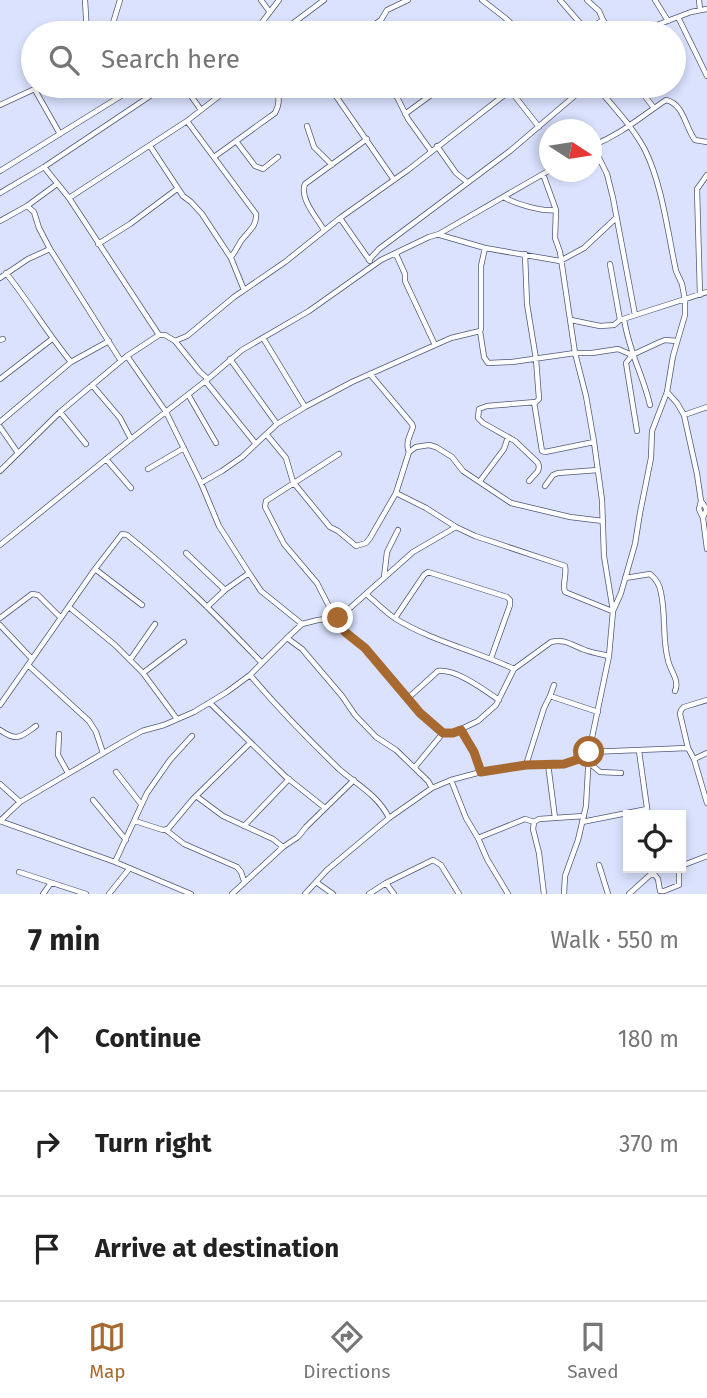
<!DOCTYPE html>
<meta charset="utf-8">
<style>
:root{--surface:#fff;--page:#f2f2f2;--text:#222;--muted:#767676;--line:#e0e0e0;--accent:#a76930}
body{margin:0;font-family:"Fira Sans",sans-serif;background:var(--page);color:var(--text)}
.controls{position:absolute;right:21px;bottom:21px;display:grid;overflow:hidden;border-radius:0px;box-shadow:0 4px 10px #0003}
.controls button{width:63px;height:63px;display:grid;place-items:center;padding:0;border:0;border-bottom:2px solid var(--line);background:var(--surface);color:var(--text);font:35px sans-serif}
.compass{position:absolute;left:539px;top:119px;width:63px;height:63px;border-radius:50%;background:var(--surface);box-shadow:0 4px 10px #0003;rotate:102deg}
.stop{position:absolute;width:21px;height:21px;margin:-16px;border:5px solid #a76930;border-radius:50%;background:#fff}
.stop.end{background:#a76930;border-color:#fff;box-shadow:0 2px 7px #0008}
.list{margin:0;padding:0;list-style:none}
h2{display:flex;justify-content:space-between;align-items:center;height:91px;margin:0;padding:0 28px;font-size:30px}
h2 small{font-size:23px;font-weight:400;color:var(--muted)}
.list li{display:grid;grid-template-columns:46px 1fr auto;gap:21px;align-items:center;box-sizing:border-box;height:105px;padding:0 28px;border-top:2px solid var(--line)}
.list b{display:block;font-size:26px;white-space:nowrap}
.list em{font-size:23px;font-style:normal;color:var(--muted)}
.icon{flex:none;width:38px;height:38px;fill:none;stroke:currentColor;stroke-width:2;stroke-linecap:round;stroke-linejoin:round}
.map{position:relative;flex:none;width:707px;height:894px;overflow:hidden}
.search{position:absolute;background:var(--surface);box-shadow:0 4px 10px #0003;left:21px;right:21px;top:21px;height:77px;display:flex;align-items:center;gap:18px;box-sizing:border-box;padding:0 24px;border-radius:38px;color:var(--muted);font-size:26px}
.sheet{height:406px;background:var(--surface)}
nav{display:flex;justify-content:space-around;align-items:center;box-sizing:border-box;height:98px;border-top:2px solid var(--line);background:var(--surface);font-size:19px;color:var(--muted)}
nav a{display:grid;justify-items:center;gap:4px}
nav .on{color:var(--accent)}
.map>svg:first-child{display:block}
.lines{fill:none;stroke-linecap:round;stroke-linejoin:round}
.street-casing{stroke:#525977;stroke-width:6}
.street{stroke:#fff;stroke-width:4.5}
.route{stroke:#a76930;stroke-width:9}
</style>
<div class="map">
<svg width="707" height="894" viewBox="0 0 707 894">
<rect width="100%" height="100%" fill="#dae2fe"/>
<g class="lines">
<g class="street-casing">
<path id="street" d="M 85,0 L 87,33
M 261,0 L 269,11
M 482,0 L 504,17 L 522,33
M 560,0 L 586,30
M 587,0 L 599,11 L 603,20
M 655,0 L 668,21
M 699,0 L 700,10
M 678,17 L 707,76
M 287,27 L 292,33
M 110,33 L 120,0
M 226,33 L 234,30 L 239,33
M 254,33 L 279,0
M 280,33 L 324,0
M 353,33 L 371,27 L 381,20 L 387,10 L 408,0
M 510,33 L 516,28
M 583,33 L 603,20 L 612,33
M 636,33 L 691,12 L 707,9
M 184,86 L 201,110
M 329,86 L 394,180
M 388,86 L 397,97 L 408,119 L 431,151
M 637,86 L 654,108
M 35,90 L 60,134
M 510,90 L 539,127
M 0,105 L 41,86
M 405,114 L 431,95
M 187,121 L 256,214 C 257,227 248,231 241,241 C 238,246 235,252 231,257
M 307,126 L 314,147 L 332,165
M 236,141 L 255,166 L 263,169 L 278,157
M 150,146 L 183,196 L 191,202 L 202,214 L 231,258 L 244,290
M 437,146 L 456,173 L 467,182
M 592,146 C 623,133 639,118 666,100 C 684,104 685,127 695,140 L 707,142
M 593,146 L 607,174 L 613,198 L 635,315
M 214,157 L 275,113 C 280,104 280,95 274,86
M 44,167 L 69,198 L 159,335
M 0,171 L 137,86
M 543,174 L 556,210 L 555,238 L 560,252 L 575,353 L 586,396 L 594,442 L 602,500 L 604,556 L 613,611
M 0,193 L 44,167 L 165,86
M 504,197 C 515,204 543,212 556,210
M 69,198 L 187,121 L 232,86
M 27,206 L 57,184
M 340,218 L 370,261
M 0,221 L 27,206 L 34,212 L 39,228 L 50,249
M 324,230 C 317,218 299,198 305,184 L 367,139
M 440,235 L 485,248 L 560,261 L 584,248 L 616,218
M 98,244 L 130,224 L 177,189
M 485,248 L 481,266 L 481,329 L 480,331 L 484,357 L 488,363 L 512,362 L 575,353 L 592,353 L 618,349 L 632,355
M 396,254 L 405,274 L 405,281 L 435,345
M 525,254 L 527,304 L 536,359 L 539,399 L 536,402 L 487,406 L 479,409 L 478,418 L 483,423 L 515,441 L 538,463 L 539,467 L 538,471 L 529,481
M 369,260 L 379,249 L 510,151 L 578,93 C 587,88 593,87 602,93 C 617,111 634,129 645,150 C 662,184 668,234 676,271 L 682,284 L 685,300 L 685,315 L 673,356 L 667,392 L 652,431 L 651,458 L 640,513 L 635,544 L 621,593 L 613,611 L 609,656 L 589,752 L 586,806 L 578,840 L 565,876 L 564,894
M 610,264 L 620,320
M 6,273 C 29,302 48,334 71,362
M 0,278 L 28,259 L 50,249 L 121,361
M 700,295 L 697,189 L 707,175
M 624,319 C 629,352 643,375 650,405
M 571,320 L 600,326 L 614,325 L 620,320 L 651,310 L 707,292
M 159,335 L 165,335 L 175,341 L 187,336 L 234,297 L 285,262 L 340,218 L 408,170 L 516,86
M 263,338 L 305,407
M 0,340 L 3,339
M 175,341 L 200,372 L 208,379 L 242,350 L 309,311 L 381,260 L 429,237 L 439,234 L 550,170
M 127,356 L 166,412 L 201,483 L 219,526 L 249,573 L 261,591 L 302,624
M 230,359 L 277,424
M 370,374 L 412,424 L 413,427 C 410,435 405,444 409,452
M 0,379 L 52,339
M 206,382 L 256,444
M 92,385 L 120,418 L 131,439
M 667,392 L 677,403 L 684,415 L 707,407
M 189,396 L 216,443
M 534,402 L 542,451 L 545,452 L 594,442
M 60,412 L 86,444
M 684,415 L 697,474 L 701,501 L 706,508
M 0,422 L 71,362 L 109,341
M 0,427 L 18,453
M 637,431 L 626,363 L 632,355 L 660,342 L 665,340 L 677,341
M 267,435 L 286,458 L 293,482 L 330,527 L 338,531 L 356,546 L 366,543 L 370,538 L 396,493 L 409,452 L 416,447 L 429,445 L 436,447 L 452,457 L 463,471 L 511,503 L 570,517 L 603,521
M 339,454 L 266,501 L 265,507 L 284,544 L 317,583 L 335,618 L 345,632 L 365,648 L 420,713 L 443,733 L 453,733 L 478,721 L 496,705 L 514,669 L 551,642 C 565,638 573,646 585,650 C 593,653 601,654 609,656
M 106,459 L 131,488
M 148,469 L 184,448
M 0,471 L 60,412 L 127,356 L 159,335
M 480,481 L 504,449 L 508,437
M 201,483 L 222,471 L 242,457 L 277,424 L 305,407 L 352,382 L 451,338 L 480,331
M 545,486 L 553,475 L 558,473 L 598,470
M 396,493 L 426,508 L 456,527 L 475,536 L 565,566 C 567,575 562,584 565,592 L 612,611
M 701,501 L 699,509 L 703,518
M 707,508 L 703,518 L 707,549
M 0,545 L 131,439 L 208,379
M 186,553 L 225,590 L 207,607
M 95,569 L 142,605
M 384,577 L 387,552 L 398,530
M 625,578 L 650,574 C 656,579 660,585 661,593 C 666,615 662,638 668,660 C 670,671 680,680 675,691
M 225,590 L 249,573
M 366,594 C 376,602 385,612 396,619 C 432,641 476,651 514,669
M 69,607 L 115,645 L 143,673 L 177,719
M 0,618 L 32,594 L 38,595 L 61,618
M 395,618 L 424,575 L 428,572 L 507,597 L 510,600 L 510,605 L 491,658
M 0,625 L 32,659
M 287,638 L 302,649 L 342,696 L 355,715 L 376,737 L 396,750 L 428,781 L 432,788
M 130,660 L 155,624
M 28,665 L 89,721 L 96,732 L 103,753
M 143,673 L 184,642
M 250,675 C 278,708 308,739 339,769 C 357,785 378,795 389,818
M 554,685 L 550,696 L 598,712
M 407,699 L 438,671 C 457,669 484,690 499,700
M 707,700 L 684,707 L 681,710 L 680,714 L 688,748 L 694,759 L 707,803
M 210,703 L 286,777 L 325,808
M 0,705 L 95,569 L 122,534 L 127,535 C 176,574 219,618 262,663
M 0,730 C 17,742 21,737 36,726
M 461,730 L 474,752 L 481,772 L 526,765 L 564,764 L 588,756
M 59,734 L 58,755 L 68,773
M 639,751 L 648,815
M 589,752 L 688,748
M 694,759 L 707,753
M 588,762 L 600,772 L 621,773
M 548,764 L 555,818
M 526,765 L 544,708 L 550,696
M 415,767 L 443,733
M 116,772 L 141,804
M 451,780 L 466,818 L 478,838 L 487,859 L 508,894
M 0,784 L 20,802
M 196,796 L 223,816 L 273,839 L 283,847
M 93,800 L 126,840
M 0,821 L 20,802 L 124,741 L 142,731 L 164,725 L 194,712 L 227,692 L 250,675 L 287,638 L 302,624 L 318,620 L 335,618 L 341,616 L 413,552 L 456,527
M 0,821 L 115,862 L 191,894
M 135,821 L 163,830 L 168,829 L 193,799 L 250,743
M 582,822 L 647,809
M 244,826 L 289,779
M 166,830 L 184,844 L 237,867 L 241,872 L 244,881
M 478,838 L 525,819 L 534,822
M 115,862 L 147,793 L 170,760 L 192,736
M 599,865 L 608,894
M 681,866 L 707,856
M 19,872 L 86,894
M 316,882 L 333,894
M 386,883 L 394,894
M 43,894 L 51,883
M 109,894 L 129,869
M 232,894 L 283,847 L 298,837 L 306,827 L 354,780
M 305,894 L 327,870 L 389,818 L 432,788 L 451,780 L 481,772
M 369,894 L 386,883 L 433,860 L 441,865 L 459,894
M 544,894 L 539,853 L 533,829 L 534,822 L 539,819 L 584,816
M 629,894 L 650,875 L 655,875 L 658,879 L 660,891 L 664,891 L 679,885 L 679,868"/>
</g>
<use href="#street" class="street"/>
</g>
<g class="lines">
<path class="route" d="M 338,618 L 335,618 L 345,632 L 365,648 L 420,713 L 443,733 L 453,733 L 461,730 L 474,752 L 481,772 L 526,765 L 564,764 L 588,756 L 589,752"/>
</g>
</svg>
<div class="controls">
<button><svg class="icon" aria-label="locate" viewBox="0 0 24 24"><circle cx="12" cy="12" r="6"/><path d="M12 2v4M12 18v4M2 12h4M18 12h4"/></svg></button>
</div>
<svg class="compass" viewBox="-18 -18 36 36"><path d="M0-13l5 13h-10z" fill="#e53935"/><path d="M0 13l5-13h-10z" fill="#767676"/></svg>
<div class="stop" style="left:589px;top:752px"></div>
<div class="stop end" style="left:338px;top:618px"></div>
<div class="search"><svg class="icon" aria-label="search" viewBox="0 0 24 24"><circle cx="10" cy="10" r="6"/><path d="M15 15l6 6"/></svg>Search here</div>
</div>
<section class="sheet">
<h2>7 min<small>Walk · 550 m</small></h2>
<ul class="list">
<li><svg class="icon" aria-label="ahead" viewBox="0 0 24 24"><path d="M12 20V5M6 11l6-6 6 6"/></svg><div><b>Continue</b></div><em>180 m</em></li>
<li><svg class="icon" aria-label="right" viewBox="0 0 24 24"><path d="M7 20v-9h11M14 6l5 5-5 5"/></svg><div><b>Turn right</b></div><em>370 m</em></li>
<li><svg class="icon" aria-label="arrive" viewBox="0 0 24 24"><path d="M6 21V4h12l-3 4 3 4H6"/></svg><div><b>Arrive at destination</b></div></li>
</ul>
</section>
<nav>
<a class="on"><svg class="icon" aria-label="map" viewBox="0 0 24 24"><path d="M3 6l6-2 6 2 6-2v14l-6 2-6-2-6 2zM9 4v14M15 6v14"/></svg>Map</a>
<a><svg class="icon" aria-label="directions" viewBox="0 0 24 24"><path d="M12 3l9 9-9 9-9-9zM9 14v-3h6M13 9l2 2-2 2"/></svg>Directions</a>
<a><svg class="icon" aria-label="saved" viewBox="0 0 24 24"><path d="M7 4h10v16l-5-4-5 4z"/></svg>Saved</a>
</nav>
